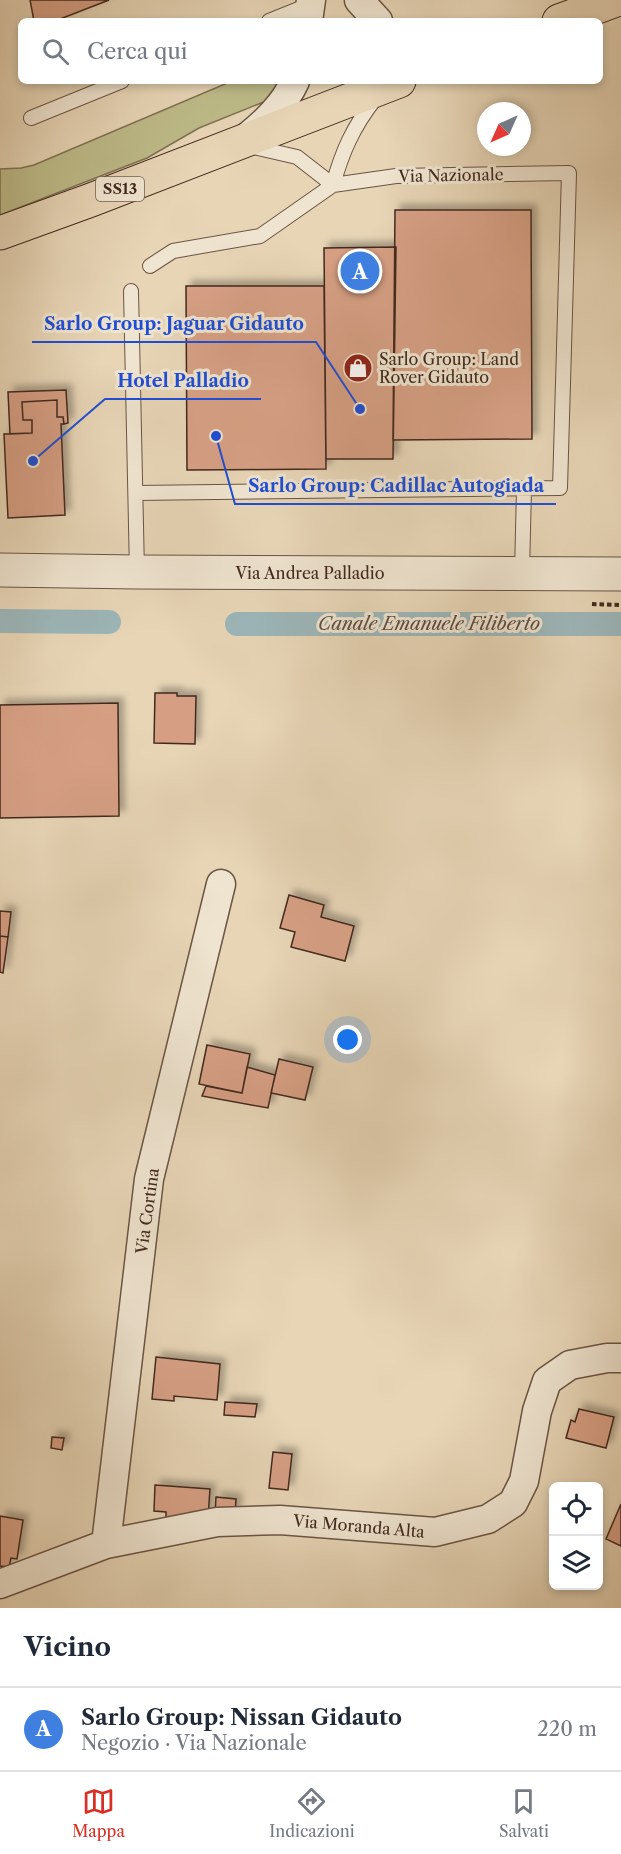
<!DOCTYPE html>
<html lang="it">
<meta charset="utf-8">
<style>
:root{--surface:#fff;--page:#f6f6f7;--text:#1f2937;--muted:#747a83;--line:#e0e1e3;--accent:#d93025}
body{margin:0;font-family:"Libre Caslon Text",serif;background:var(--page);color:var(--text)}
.controls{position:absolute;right:18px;bottom:18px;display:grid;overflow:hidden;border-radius:9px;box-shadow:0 3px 9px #0003}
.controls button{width:54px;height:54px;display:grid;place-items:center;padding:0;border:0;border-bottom:2px solid var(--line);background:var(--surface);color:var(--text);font:30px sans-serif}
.compass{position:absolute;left:477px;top:102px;width:54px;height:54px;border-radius:50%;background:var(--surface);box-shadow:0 3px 9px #0003;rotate:225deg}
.you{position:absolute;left:348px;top:1040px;width:21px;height:21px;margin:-15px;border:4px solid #fff;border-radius:50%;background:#1a73e8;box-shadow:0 0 0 9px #1a73e833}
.badge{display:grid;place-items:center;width:39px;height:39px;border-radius:50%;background:var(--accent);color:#fff;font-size:20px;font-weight:700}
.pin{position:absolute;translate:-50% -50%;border:3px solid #fff;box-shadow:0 2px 6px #0006}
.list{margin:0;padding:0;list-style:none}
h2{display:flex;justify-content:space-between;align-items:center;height:78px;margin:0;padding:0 24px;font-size:26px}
h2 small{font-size:20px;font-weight:400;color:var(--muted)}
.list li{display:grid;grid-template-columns:39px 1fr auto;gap:18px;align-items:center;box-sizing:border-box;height:84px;padding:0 24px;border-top:2px solid var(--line)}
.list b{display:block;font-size:22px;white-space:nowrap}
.list p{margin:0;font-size:20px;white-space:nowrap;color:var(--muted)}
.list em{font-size:20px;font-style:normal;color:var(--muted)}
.icon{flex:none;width:33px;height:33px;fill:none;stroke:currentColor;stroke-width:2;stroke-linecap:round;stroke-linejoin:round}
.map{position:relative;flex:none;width:621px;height:1608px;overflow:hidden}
.search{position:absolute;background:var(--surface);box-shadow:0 3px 9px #0003;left:18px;right:18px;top:18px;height:66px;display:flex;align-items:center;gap:15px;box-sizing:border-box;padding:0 21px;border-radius:9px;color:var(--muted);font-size:22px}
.sheet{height:162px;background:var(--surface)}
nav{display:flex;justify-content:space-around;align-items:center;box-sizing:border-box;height:84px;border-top:2px solid var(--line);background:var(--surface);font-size:16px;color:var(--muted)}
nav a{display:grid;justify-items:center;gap:3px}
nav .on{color:var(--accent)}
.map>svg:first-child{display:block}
.green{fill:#bdbb89;stroke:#807254;stroke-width:1.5}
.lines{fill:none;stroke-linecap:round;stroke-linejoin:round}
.canal{stroke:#9cb6b9;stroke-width:24}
.building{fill:#d69f84;stroke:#42291e;stroke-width:1.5;filter:url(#shadow)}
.service-casing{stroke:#6b5444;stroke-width:16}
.minor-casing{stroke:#6b5444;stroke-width:31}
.tertiary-casing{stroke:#6b5444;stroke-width:35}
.primary-casing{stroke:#42291e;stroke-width:35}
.path{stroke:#42291e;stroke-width:4;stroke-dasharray:4.5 3;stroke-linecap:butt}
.service{stroke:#efe4d0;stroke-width:14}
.minor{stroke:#efe4d0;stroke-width:28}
.tertiary{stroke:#efe4d0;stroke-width:33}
.primary{stroke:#e7d5b6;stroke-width:33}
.labels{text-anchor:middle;stroke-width:6;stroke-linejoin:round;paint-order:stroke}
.shield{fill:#efe4d0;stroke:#766153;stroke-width:1.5}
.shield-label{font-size:15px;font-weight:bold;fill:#42291e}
.street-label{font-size:16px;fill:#42291e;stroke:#efe4d0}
.poi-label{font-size:16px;fill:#42291e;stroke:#efe4d0;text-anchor:start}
.water-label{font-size:18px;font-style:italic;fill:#584c45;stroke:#efe4d0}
.leader{fill:none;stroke:#1d4ed8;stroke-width:2}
.callout-dot{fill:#1d4ed8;stroke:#efe4d0;stroke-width:2}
.callout-label{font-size:18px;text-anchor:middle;font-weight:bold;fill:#1d4ed8;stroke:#efe4d0;stroke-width:6;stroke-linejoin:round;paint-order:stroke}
</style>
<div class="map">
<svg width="621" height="1608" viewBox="0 0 621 1608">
<defs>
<filter id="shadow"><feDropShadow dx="5.5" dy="-5.5" stdDeviation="3" flood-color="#0004"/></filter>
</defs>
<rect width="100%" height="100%" fill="#e7d5b6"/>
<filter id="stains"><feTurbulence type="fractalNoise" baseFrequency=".00333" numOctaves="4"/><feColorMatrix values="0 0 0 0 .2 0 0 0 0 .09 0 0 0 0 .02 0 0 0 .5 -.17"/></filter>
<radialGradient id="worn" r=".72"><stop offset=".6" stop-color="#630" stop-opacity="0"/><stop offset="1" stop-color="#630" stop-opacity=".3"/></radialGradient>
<path class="green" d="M 232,81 L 285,81 L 266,101 L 199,128 L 147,158 L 0,215 L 0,169 L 21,168 L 34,165 Z"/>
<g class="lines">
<path class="canal" d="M 0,621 L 109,622
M 237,624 L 621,624"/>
</g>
<path class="building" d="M 30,0 L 109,0 L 55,21 L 34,21 Z
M 395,210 L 531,210 L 532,439 L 393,440 Z
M 396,247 L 393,459 L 326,459 L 324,248 Z
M 186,286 L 324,286 L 326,469 L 187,470 Z
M 66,390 L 68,423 L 64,424 L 63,417 L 57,417 L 57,400 L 22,402 L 23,420 L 32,420 L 32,433 L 10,434 L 8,392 Z
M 57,400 L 57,417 L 63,417 L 64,424 L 61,424 L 65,515 L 8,518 L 4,434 L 32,433 L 32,420 L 23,420 L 22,402 Z
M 155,693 L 177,693 L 177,696 L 196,696 L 195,744 L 154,743 Z
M 118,703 L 119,816 L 0,818 L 0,705 Z
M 289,895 L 324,905 L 321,917 L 354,926 L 345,961 L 291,947 L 295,932 L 280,928 Z
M 0,911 L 11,912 L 8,937 L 0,936 Z
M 0,936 L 8,937 L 3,973 L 0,972 Z
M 207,1045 L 250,1054 L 242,1093 L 199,1084 Z
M 279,1059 L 313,1067 L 305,1100 L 271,1093 Z
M 247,1067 L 275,1075 L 268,1108 L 202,1096 L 206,1086 L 242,1093 Z
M 156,1357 L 220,1364 L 217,1400 L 174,1396 L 174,1401 L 152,1399 Z
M 225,1402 L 257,1404 L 255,1417 L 224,1415 Z
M 579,1409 L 614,1417 L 606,1448 L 566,1438 L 571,1420 L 575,1422 Z
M 52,1437 L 64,1438 L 62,1450 L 51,1448 Z
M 273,1452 L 292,1454 L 288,1490 L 269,1488 Z
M 155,1485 L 210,1489 L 208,1518 L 166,1519 L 166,1512 L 154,1511 Z
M 216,1497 L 236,1499 L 235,1515 L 215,1514 Z
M 621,1504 L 621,1546 L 606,1539 Z
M 0,1516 L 23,1520 L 17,1559 L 11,1558 L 9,1567 L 0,1566 Z"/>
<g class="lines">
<g class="service-casing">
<path id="service" d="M 269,21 L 311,4
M 31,118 L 122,81
M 249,146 L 297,157 L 333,185
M 333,185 C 342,152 353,127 375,99
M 131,291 L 137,572
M 136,493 L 560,488 L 569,173 L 396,176 L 333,185 L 260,236 L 173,251 L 150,266
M 522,573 L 524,489"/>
</g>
<g class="minor-casing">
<path id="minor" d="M 359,0 L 378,21
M 308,21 L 311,0
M 246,138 C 266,122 284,105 295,81
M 106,1544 L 149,1179 L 221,884
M 0,1584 L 106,1544 L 217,1522 L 280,1520 L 435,1532 L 488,1519 L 513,1503 L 524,1481 L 537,1411 L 547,1381 L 570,1365 L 607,1358 L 621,1358"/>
</g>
<g class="tertiary-casing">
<path id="tertiary" d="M 0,570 L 137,572 L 621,574"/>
</g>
<g class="primary-casing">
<path id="primary" d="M 559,21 L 616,0
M 0,233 L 91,200 L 399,81"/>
</g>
<path class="path" d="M 592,604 L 621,605"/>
<use href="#service" class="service"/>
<use href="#minor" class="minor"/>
<use href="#tertiary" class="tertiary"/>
<use href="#primary" class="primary"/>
</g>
<defs>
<g id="shop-disc" transform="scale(1.5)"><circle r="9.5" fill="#8f2418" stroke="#efe4d0"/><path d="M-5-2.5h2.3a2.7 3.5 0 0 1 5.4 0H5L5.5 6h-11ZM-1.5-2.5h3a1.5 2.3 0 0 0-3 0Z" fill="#fff"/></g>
</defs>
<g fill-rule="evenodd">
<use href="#shop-disc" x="358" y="368"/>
</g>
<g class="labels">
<rect class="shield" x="96" y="177" width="48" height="24" rx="4.5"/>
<g class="shield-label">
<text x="120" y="194">SS13</text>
</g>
<g class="street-label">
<text transform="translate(451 175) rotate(-1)" y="6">Via Nazionale</text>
<text x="310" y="579">Via Andrea Palladio</text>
<text transform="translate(147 1211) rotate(-82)" y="6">Via Cortina</text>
<text transform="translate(359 1526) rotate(5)" y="6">Via Moranda Alta</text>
</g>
<g class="poi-label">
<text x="379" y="365">Sarlo Group: Land<tspan x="379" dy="18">Rover Gidauto</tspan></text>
</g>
<g class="water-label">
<text x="429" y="630">Canale Emanuele Filiberto</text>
</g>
</g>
<path class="leader" d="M360 409L316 342H32M33 461L105 399H261M216 436L235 504H556"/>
<g class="callout-dot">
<circle cx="360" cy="409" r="6"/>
<circle cx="33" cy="461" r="6"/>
<circle cx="216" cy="436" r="6"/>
</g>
<g class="callout-label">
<text x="174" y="330">Sarlo Group: Jaguar Gidauto</text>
<text x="183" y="387">Hotel Palladio</text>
<text x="396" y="492">Sarlo Group: Cadillac Autogiada</text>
</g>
<rect width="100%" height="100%" filter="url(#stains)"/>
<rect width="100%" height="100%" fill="url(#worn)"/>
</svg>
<div class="controls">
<button><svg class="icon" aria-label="locate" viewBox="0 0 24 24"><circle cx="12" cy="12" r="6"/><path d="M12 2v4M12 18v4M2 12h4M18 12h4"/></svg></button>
<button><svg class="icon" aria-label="layers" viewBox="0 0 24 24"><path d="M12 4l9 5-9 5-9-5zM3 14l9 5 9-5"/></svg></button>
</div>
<svg class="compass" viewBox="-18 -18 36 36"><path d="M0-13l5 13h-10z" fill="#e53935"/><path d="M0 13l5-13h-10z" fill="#747a83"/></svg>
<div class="you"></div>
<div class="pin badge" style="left:360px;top:271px;background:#3f7fe0">A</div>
<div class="search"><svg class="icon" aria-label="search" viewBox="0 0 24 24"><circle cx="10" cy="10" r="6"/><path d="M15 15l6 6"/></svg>Cerca qui</div>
</div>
<section class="sheet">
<h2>Vicino<small></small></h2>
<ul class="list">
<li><span class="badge" style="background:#3f7fe0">A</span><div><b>Sarlo Group: Nissan Gidauto</b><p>Negozio · Via Nazionale</p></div><em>220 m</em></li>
</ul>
</section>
<nav>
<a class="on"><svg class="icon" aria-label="map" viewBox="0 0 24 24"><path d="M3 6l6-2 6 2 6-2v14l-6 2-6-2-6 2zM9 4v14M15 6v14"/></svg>Mappa</a>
<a><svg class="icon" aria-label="directions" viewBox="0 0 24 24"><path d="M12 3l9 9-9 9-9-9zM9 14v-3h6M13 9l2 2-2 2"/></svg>Indicazioni</a>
<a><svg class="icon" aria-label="saved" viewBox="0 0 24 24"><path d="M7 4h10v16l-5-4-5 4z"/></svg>Salvati</a>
</nav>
